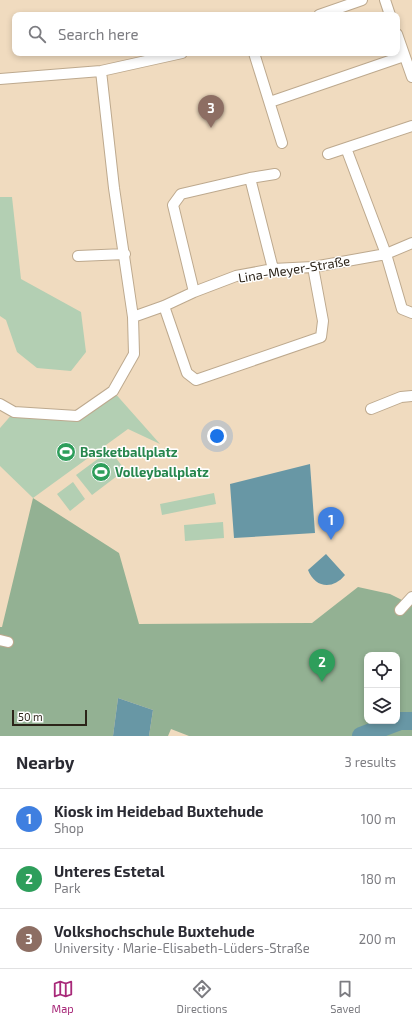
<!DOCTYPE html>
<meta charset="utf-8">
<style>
:root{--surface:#fff;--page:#f2f2f3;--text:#2b2b33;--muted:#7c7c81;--line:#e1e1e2;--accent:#a82979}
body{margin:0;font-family:"Exo 2",sans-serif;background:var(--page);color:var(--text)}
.controls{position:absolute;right:12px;bottom:12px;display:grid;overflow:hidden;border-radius:8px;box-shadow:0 2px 6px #0003}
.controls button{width:36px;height:36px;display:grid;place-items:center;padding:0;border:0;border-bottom:1px solid var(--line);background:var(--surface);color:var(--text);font:20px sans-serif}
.scale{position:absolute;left:12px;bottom:10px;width:75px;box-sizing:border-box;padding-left:4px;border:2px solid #2c2419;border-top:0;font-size:11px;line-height:14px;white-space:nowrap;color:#2c2419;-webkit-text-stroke:3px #fff;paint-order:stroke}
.you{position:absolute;left:217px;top:436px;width:14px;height:14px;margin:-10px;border:3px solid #fff;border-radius:50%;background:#1a73e8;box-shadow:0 0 0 6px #1a73e833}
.badge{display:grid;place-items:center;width:26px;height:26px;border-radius:50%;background:var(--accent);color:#fff;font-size:13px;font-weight:700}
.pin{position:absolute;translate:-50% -33px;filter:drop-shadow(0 1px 2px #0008)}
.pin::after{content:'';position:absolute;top:21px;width:14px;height:12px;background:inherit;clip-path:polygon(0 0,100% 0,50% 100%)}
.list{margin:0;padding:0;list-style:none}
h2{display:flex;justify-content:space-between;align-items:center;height:52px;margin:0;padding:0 16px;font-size:17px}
h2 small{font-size:13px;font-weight:400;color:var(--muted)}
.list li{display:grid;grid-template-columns:26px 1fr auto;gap:12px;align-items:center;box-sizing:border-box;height:60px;padding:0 16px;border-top:1px solid var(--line)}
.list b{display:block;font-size:15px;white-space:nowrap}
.list p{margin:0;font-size:13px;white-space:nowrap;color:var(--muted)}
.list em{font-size:13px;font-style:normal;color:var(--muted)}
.icon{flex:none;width:22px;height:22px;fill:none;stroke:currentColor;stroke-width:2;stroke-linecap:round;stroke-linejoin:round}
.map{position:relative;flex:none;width:412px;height:736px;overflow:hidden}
.search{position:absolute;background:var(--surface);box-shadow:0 2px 6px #0003;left:12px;right:12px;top:12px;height:44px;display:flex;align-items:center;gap:10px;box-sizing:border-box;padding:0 14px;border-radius:8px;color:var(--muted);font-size:15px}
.sheet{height:232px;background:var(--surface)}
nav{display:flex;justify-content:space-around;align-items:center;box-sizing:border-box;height:56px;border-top:1px solid var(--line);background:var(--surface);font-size:11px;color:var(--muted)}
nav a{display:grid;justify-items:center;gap:2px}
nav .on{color:var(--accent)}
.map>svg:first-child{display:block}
.green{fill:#b3cfb3}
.forest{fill:#93b193;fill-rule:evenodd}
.water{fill:#6897a5}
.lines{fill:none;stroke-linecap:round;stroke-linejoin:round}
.river{stroke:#6897a5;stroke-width:18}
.minor-casing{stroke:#bda98e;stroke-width:12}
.minor{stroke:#fff;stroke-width:10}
.labels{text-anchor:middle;stroke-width:3;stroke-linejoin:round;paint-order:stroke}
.street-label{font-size:13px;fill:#2c2419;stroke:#fff}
.leisure-label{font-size:13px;font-weight:bold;fill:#27864d;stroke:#fff;text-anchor:start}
</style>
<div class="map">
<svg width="412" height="736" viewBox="0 0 412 736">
<rect width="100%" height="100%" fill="#f0dbbf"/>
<path class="green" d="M 0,197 L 12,197 L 21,279 L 81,312 L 86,352 L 71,371 L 37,368 L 17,352 L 6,320 L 0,316 Z
M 113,391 L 160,444 L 128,429 L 33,498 L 0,466 L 0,428 L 14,412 L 77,416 Z
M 110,450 L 125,470 L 92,495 L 76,475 Z
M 73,482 L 85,499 L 70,511 L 57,494 Z
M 214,493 L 216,504 L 162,515 L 160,504 Z
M 223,522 L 224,538 L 185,541 L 184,525 Z"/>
<path class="forest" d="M 33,498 L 119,553 L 139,624 L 312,623 L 358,587 L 390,594 L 412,605 L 412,736 L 189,736 L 171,729 L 168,736 L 149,736 L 153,710 L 118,698 L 113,736 L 0,736 L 0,627 L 2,627 ZM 367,655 L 397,655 L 397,721 L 367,721 Z"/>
<path class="water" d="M 310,464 L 315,533 L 234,538 L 230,484 Z
M 326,554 L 345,575 C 333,590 315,588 308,570 Z
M 118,698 L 153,710 L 149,736 L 113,736 Z"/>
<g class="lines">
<path class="river" d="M 361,736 L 400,721 L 412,721"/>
<g class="minor-casing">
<path id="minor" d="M 385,0 L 390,15
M 319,15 L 362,0
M 397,34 L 412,77
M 254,53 L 282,143
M 0,79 L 101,71 L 182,53
M 270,102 L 404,56
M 412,126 L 346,148 L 386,254 L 402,309 L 412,313
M 328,154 L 346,148
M 250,178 L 275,174
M 78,256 L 125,254
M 194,292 L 173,205 L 181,194 L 250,178 L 273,269
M 164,306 L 187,373 L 196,380 L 321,337 L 323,321 L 313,267
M 133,317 L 164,306 L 194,292 L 236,276 L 273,269 L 313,267 L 386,254 L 412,243
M 0,404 L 14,412 L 77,416 L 113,391 L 134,354 L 133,317 L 114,188 L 101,71
M 371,409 L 401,397 L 412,396
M 400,610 L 412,597
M 0,640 L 8,642"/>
</g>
<use href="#minor" class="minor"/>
</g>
<defs>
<g id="stadium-disc" transform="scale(1)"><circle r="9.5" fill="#2e9e5b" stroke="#fff"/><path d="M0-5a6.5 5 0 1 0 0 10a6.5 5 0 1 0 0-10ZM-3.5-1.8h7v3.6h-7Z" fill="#fff"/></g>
</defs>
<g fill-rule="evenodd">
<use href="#stadium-disc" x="66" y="452"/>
<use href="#stadium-disc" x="101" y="472"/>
</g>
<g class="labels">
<g class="street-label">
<text transform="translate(294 269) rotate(-9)" y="5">Lina-Meyer-Straße</text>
</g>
<g class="leisure-label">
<text x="80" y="457">Basketballplatz</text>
<text x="115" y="477">Volleyballplatz</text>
</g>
</g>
</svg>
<div class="controls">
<button><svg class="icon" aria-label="locate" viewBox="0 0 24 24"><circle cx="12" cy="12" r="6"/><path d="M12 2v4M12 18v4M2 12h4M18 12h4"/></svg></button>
<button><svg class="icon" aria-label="layers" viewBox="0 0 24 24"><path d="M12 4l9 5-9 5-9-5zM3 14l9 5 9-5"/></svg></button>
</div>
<div class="scale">50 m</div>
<div class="you"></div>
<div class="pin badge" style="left:331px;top:540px;background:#3f7fe0">1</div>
<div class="pin badge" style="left:322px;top:682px;background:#2e9e5b">2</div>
<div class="pin badge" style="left:211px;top:128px;background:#8d6e63">3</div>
<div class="search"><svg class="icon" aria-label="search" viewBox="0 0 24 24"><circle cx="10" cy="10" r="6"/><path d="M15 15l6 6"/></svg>Search here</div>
</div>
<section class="sheet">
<h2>Nearby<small>3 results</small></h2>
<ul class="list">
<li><span class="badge" style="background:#3f7fe0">1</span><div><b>Kiosk im Heidebad Buxtehude</b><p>Shop</p></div><em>100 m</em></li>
<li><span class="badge" style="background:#2e9e5b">2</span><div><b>Unteres Estetal</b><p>Park</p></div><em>180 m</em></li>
<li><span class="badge" style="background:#8d6e63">3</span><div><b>Volkshochschule Buxtehude</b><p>University · Marie-Elisabeth-Lüders-Straße</p></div><em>200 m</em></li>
</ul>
</section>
<nav>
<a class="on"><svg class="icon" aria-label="map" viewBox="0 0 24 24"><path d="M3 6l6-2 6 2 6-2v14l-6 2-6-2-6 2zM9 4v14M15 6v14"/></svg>Map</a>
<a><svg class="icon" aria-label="directions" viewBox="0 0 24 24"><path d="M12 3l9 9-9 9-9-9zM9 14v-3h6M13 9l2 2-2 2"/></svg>Directions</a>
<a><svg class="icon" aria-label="saved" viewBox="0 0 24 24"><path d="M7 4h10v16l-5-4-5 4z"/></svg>Saved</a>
</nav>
